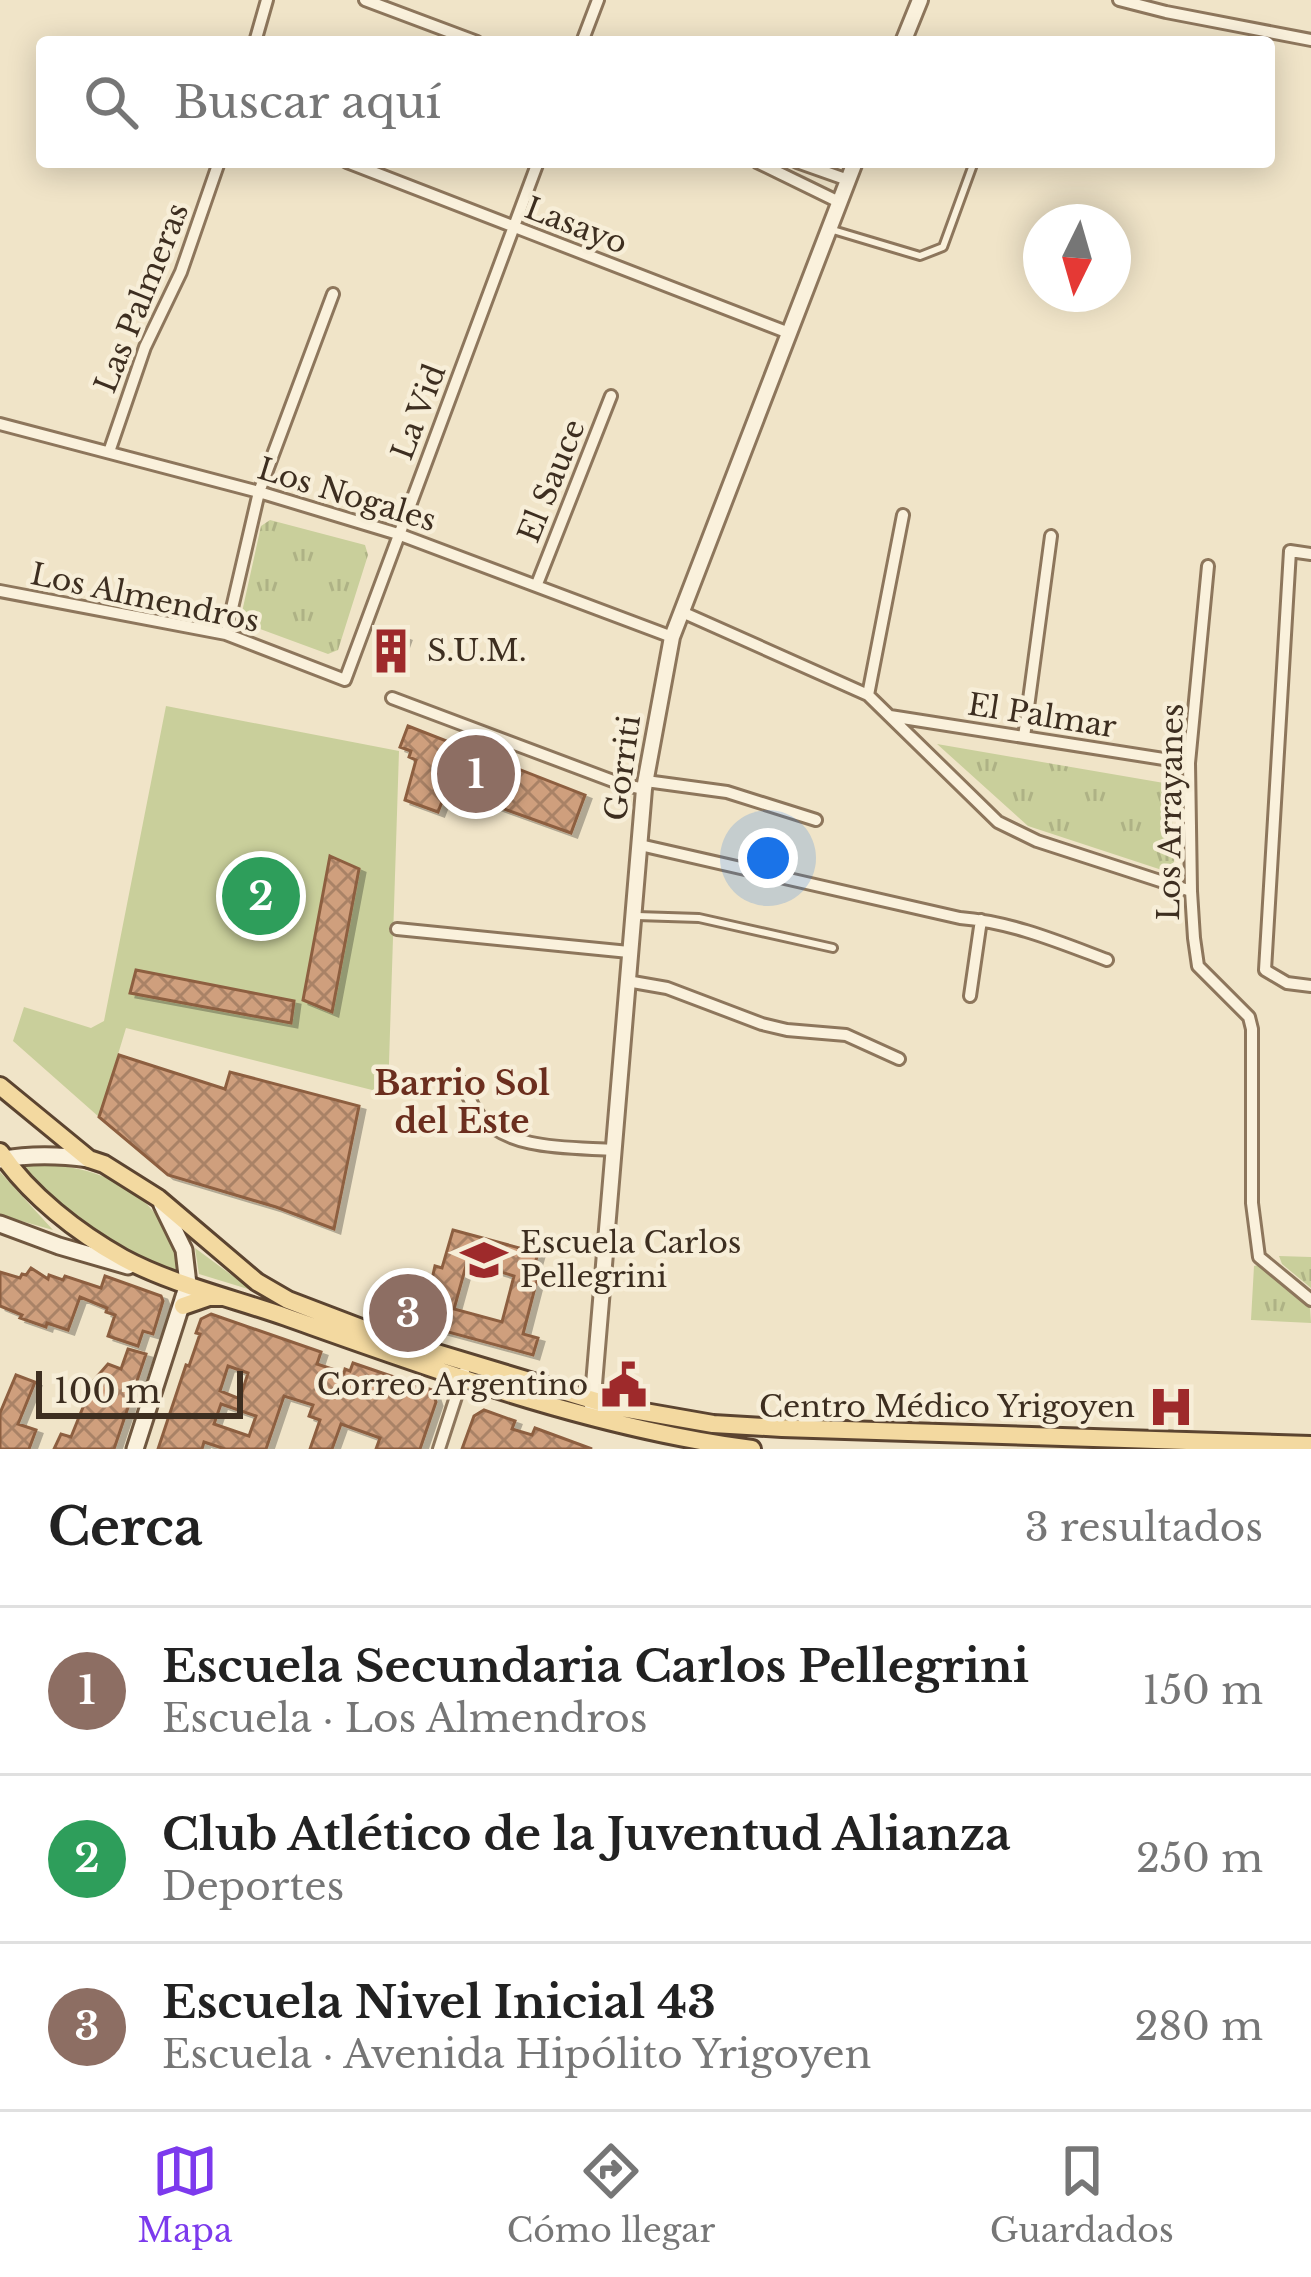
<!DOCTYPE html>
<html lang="es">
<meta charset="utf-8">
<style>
:root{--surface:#fff;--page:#f6f6f6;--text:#222;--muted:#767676;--line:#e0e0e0;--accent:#7c3aed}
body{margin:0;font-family:"Libre Baskerville",serif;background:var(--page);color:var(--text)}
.compass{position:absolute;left:1023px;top:204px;width:108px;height:108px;border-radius:50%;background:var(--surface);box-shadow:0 6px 30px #0003;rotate:185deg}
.scale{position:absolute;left:36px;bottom:30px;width:207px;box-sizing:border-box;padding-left:12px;border:6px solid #3d2e20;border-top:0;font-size:33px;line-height:42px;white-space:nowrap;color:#3d2e20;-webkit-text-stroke:9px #f7eed8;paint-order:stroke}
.you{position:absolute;left:768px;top:858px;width:42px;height:42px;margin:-30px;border:9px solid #fff;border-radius:50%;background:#1a73e8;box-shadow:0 0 0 18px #1a73e833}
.badge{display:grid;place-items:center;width:78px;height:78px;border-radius:50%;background:var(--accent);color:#fff;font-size:39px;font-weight:700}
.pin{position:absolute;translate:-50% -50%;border:6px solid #fff;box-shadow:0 3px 12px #0006}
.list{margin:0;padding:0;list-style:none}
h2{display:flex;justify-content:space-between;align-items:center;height:156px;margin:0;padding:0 48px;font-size:51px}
h2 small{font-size:39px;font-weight:400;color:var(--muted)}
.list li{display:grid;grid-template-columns:78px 1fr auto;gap:36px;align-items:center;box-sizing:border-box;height:168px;padding:0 48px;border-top:3px solid var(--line)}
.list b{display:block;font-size:45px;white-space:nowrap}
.list p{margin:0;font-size:39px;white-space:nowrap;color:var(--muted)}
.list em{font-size:39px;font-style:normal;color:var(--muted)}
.icon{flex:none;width:66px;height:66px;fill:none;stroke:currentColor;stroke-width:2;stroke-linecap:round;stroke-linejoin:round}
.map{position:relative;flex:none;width:1311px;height:1449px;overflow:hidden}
.search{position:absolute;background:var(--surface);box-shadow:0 6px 30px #0003;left:36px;right:36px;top:36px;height:132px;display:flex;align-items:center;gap:30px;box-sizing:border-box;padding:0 42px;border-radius:12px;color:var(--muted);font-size:45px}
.sheet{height:660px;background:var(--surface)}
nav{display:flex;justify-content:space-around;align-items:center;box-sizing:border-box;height:168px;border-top:3px solid var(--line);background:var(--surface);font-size:33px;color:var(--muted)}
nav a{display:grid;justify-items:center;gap:6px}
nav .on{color:var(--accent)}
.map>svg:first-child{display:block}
.grass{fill:#c9cf9b}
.park{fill:url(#park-tufts)}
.building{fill:url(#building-cross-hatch);stroke:#8d5f41;stroke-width:3;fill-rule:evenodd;filter:url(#shadow)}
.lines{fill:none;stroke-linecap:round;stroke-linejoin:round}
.service-casing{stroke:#8d765c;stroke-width:12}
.minor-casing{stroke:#8d765c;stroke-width:16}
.tertiary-casing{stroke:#8d765c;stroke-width:20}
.secondary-casing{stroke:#6f573f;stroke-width:21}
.primary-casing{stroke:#5b4430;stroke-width:22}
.service{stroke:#faf1dc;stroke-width:6}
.minor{stroke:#faf1dc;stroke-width:10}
.tertiary{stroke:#faf1dc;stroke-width:14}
.secondary{stroke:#faf1dc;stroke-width:15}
.primary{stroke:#f3d9a0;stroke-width:16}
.labels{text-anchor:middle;stroke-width:9;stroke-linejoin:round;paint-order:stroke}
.street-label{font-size:30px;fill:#3d2e20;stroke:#f7eed8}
.poi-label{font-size:30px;fill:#3d2e20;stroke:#f7eed8;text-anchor:start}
.neighbourhood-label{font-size:33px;font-weight:bold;fill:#6b2e1e;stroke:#f7eed8}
</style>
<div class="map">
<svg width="1311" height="1449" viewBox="0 0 1311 1449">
<defs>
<pattern id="park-tufts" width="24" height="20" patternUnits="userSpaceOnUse" patternTransform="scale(3)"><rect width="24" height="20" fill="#c9cf9b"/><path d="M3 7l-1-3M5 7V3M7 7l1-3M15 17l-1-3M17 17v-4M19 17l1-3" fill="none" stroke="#aeb285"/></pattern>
<pattern id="building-cross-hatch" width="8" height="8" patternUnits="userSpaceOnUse" patternTransform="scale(3)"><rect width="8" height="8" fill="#cf9f7d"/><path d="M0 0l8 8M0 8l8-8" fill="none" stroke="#a98266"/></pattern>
<filter id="shadow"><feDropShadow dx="6" dy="4" stdDeviation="0" flood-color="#0004"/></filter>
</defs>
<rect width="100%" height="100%" fill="#f0e4c8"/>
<path class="grass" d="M 166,706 L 399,751 L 388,1094 L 126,1028 L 99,1117 L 13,1041 L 24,1007 L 91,1028 L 104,1021 Z
M 33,1164 C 82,1165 131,1178 160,1220 C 172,1238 179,1252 178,1273 C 119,1250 63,1218 24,1166 Z
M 0,1172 L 53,1230 L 0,1215 Z
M 195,1248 L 249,1288 L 248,1289 L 199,1274 Z"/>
<path class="park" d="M 270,520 L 365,545 L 368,555 L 338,650 L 328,654 L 249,625 L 242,612 L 261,526 Z
M 937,744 L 1164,783 L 1171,791 L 1174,862 L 1165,871 L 1028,826 Z
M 1279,1256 L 1311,1257 L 1311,1288 L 1282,1264 Z
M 1263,1264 L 1270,1275 L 1310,1307 L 1311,1323 L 1251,1320 L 1254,1266 Z"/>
<path class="building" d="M 389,631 L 405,637 L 393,670 L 377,665 Z
M 408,726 L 585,795 L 571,833 L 482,801 L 485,794 L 450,781 L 438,812 L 405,800 L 416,760 L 409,757 L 411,751 L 400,747 Z
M 330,856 L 359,869 L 332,1012 L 303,1000 Z
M 136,970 L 294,1001 L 291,1023 L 130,993 Z
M 119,1055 L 225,1089 L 230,1072 L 359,1106 L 334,1229 L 276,1207 L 168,1175 L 99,1117 Z
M 453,1230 L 538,1253 L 531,1278 L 537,1280 L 523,1334 L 538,1338 L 533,1355 L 393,1317 L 407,1272 L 432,1279 L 435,1266 L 442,1268 ZM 467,1262 L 514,1276 L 502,1322 L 454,1309 Z
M 31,1268 L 48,1279 L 49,1275 L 63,1280 L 65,1276 L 101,1288 L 105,1276 L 161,1296 L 163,1301 L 153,1334 L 143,1331 L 138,1346 L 108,1336 L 115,1315 L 106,1312 L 107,1308 L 80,1297 L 68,1330 L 47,1323 L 46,1327 L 20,1318 L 22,1315 L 0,1306 L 0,1272 L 20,1278 L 22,1274 L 26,1275 Z
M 211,1314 L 321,1352 L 317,1364 L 344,1373 L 345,1369 L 350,1371 L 353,1363 L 432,1390 L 436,1402 L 420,1449 L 376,1449 L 380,1438 L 341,1424 L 332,1449 L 310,1449 L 320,1420 L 309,1416 L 313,1405 L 284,1396 L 266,1449 L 225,1449 L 204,1442 L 202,1449 L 158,1449 L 186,1365 L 189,1366 L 200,1334 L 196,1333 L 201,1319 ZM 228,1366 L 248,1373 L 240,1399 L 220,1391 ZM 221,1404 L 256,1416 L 249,1436 L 214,1424 Z
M 128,1349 L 146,1354 L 114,1449 L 54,1449 L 61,1434 L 71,1437 L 94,1380 L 108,1364 L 121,1369 Z
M 16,1375 L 35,1382 L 18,1424 L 36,1430 L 29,1449 L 0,1449 L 0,1413 Z
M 484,1410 L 515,1421 L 512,1429 L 532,1435 L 535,1428 L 592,1449 L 462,1449 L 474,1416 Z"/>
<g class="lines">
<g class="service-casing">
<path id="service" d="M 833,230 L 920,256 L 943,247 L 974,162
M 637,916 L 699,918 L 833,948"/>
</g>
<g class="minor-casing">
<path id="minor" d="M 365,0 L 477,42
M 1119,0 L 1166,12 L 1311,40
M 255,42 L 267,0
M 582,42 L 598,0
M 347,162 L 789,333
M 757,162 L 839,202
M 797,162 L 848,180
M 0,424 L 259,492 L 398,534 L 672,637
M 109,452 L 145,347 L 181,272 L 219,162
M 1311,554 L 1290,551 L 1265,970 L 1287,983 L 1311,986
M 1208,566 L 1189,763 L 1191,891 L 1194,938 L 1198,966 L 1249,1017 L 1252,1029 L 1252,1203 L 1259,1257 L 1311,1300
M 537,584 L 611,396
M 0,591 L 226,634 L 345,680 L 538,162
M 682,612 L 868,695 L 998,822 L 1037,841 L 1191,891
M 226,634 L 259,492 L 333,294
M 868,695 L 903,515
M 392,698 L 621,784 L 644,789
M 890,716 L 1189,763
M 1024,737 L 1051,536
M 646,781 L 727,792 L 816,820
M 640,845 L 960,918 C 1012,922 1059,942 1107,960
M 397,929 L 629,952
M 627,981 L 667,988 L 762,1024 L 787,1030 L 846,1035 L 899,1059
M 970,996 L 981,920
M 461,1082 C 467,1093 472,1106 479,1115 C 509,1151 571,1147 614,1150
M 439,1449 L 464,1372"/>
</g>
<g class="tertiary-casing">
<path id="tertiary" d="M 903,42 L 920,0
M 592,1408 L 644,789 L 672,637 L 855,162"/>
</g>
<g class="secondary-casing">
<path id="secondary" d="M 0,1160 C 30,1154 59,1155 89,1159
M 0,1224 L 59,1246 L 128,1266
M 135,1449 L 188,1284 L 184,1250 L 162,1205"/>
</g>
<g class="primary-casing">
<path id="primary" d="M 0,1086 L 89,1159 L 104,1164 L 158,1198 L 257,1282 L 288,1300 L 390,1339 L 616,1407 L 713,1424 L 782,1428 L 1311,1445
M 0,1152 C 29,1195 78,1233 123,1258 C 171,1284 235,1299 286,1317 C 438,1371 592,1428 752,1449
M 183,1306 L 209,1297 L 221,1297"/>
</g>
<use href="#service" class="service"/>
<use href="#minor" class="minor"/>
<use href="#tertiary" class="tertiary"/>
<use href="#secondary" class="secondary"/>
<use href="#primary" class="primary"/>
</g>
<defs>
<g id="building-bare" transform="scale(3.6)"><path d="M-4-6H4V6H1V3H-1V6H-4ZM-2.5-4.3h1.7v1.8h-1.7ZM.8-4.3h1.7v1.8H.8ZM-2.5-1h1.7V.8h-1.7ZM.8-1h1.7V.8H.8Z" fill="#9e2a2b" stroke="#f7eed8" stroke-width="2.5" paint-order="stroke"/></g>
<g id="school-bare" transform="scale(3.6)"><path d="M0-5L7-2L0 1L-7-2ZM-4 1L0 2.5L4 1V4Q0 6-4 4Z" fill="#9e2a2b" stroke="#f7eed8" stroke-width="2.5" paint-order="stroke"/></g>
<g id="civic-bare" transform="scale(3.6)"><path d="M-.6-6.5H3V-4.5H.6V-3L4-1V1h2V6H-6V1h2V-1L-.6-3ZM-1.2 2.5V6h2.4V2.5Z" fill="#9e2a2b" stroke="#f7eed8" stroke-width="2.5" paint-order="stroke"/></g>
<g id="hospital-bare" transform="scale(3.6)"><path d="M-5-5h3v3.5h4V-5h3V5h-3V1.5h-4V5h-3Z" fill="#9e2a2b" stroke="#f7eed8" stroke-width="2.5" paint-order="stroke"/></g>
</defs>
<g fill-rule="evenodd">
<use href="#building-bare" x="391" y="651"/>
<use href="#school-bare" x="484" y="1260"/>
<use href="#civic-bare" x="624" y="1385"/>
<use href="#hospital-bare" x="1171" y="1407"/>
</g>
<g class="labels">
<g class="street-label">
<text transform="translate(576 226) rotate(21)" y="10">Lasayo</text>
<text transform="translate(142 298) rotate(-68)" y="10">Las Palmeras</text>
<text transform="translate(419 412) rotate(-69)" y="10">La Vid</text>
<text transform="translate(552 481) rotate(-68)" y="10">El Sauce</text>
<text transform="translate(347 495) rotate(17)" y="10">Los Nogales</text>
<text transform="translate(145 598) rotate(12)" y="10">Los Almendros</text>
<text transform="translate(1042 716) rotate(9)" y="10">El Palmar</text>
<text transform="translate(623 768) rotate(-82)" y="10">Gorriti</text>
<text transform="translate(1171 812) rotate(-89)" y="10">Los Arrayanes</text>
</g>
<g class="poi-label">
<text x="427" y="661">S.U.M.</text>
<text x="520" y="1253">Escuela Carlos<tspan x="520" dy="34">Pellegrini</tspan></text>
<text x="588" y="1395" text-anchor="end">Correo Argentino</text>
<text x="1135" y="1417" text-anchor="end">Centro Médico Yrigoyen</text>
</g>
<g class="neighbourhood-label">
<text x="462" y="1095">Barrio Sol<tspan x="462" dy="38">del Este</tspan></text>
</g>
</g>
</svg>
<svg class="compass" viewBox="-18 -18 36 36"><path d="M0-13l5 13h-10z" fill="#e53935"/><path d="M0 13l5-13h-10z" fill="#767676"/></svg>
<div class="scale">100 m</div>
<div class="you"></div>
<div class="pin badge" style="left:476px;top:774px;background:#8d6e63">1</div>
<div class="pin badge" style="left:261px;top:896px;background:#2e9e5b">2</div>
<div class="pin badge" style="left:408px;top:1313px;background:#8d6e63">3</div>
<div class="search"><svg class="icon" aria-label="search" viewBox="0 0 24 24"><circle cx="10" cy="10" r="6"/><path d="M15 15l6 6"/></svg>Buscar aquí</div>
</div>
<section class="sheet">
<h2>Cerca<small>3 resultados</small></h2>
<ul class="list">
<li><span class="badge" style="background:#8d6e63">1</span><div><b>Escuela Secundaria Carlos Pellegrini</b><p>Escuela · Los Almendros</p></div><em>150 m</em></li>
<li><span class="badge" style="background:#2e9e5b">2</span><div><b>Club Atlético de la Juventud Alianza</b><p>Deportes</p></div><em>250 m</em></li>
<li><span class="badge" style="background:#8d6e63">3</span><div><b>Escuela Nivel Inicial 43</b><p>Escuela · Avenida Hipólito Yrigoyen</p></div><em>280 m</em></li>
</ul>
</section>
<nav>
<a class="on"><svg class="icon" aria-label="map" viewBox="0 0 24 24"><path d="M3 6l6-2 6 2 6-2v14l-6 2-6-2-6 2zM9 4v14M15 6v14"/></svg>Mapa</a>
<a><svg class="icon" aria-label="directions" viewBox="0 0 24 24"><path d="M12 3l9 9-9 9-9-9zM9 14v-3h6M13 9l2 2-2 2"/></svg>Cómo llegar</a>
<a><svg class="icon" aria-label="saved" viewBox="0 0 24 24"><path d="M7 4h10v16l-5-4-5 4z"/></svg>Guardados</a>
</nav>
